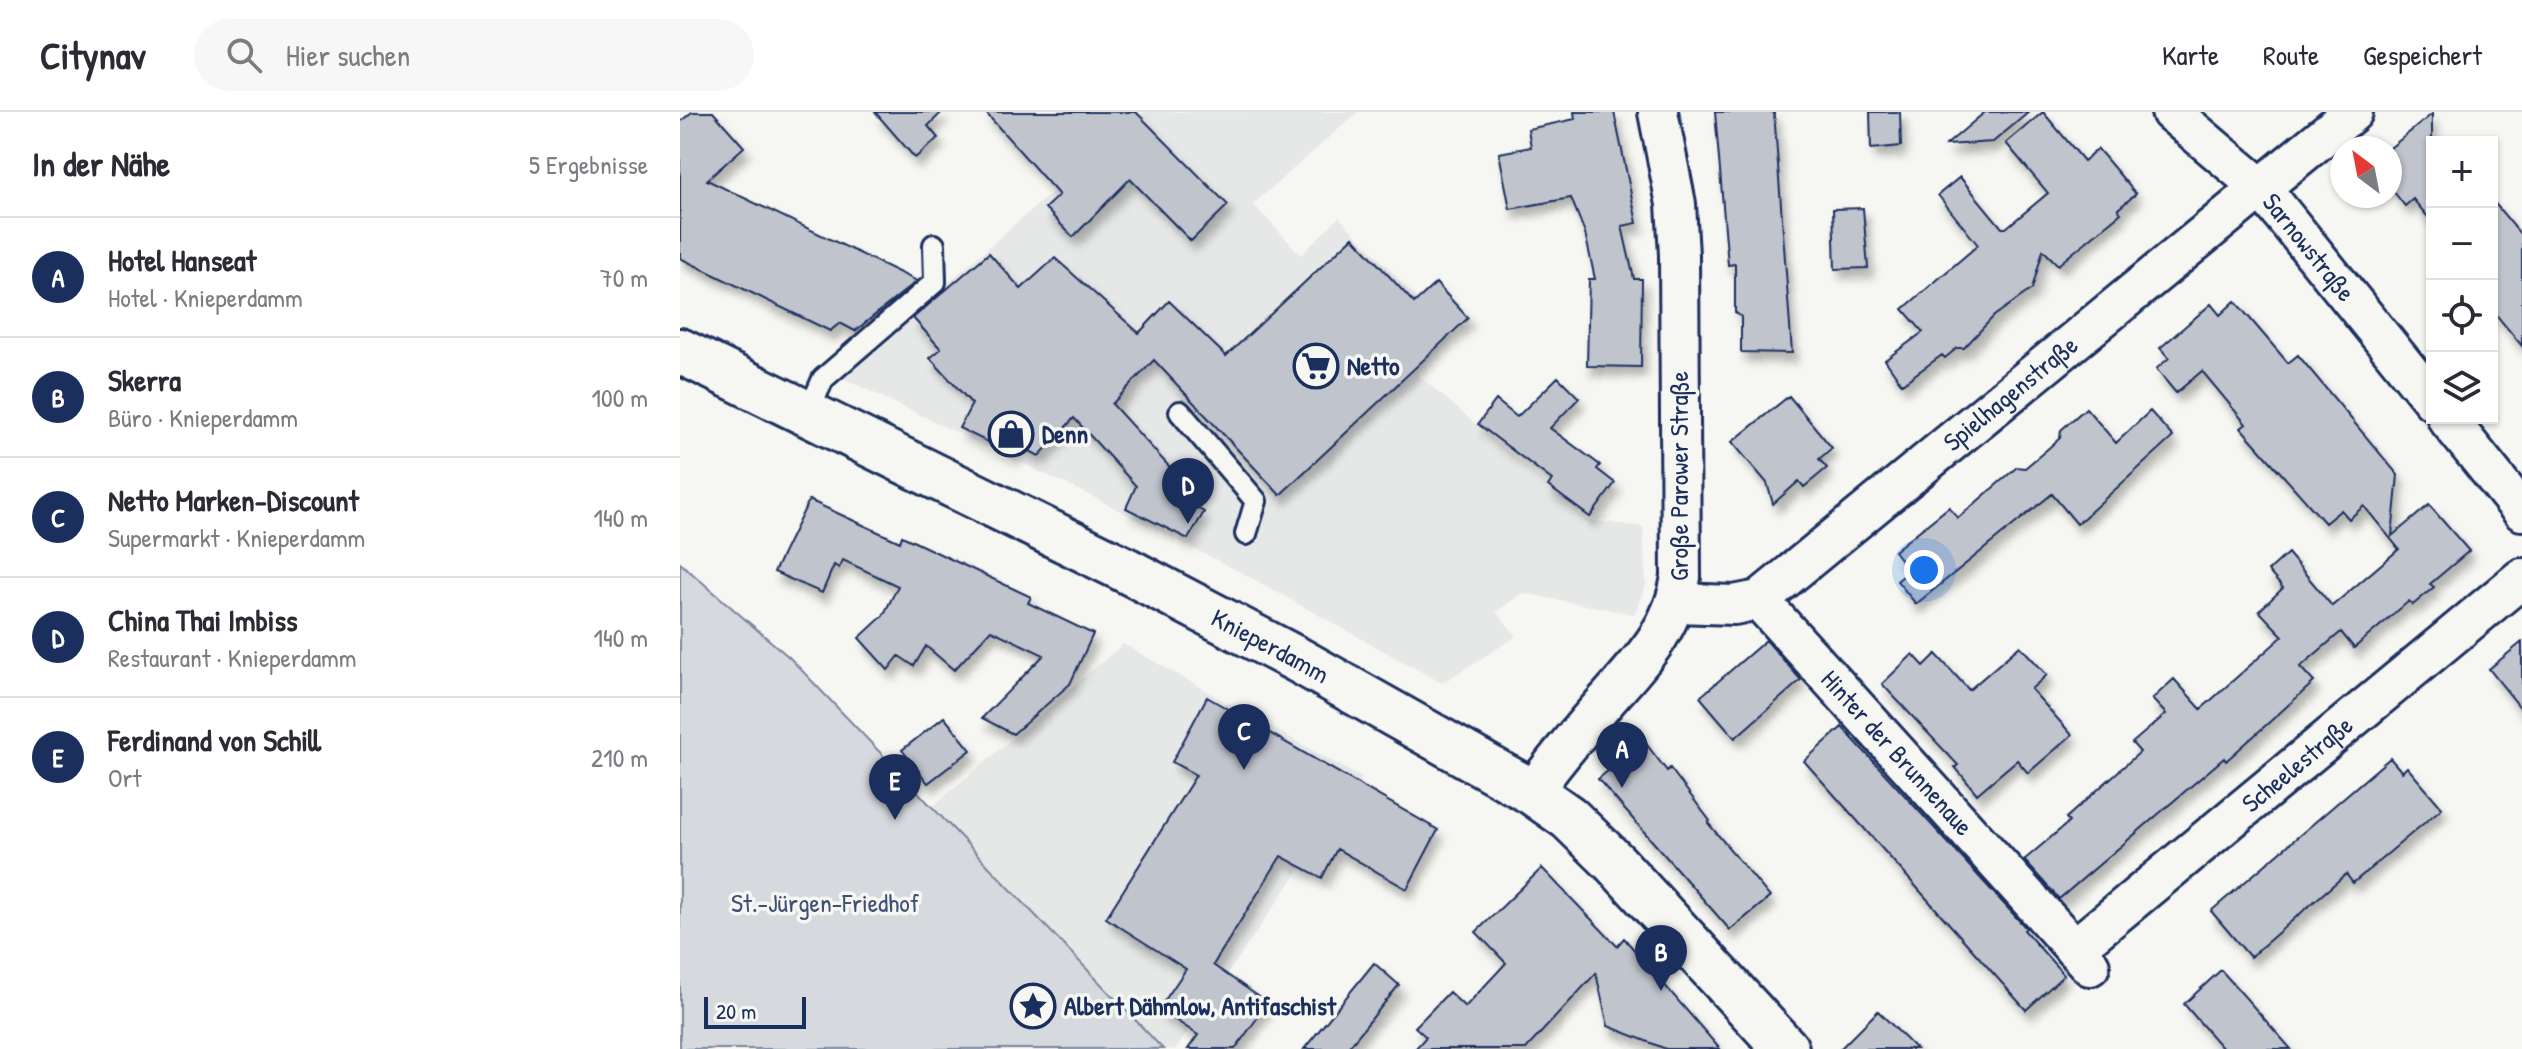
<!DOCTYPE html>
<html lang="de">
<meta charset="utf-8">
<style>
:root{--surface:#fff;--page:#f7f7f7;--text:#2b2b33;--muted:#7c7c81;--line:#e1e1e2;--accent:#1b2f5e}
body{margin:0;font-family:"Patrick Hand",sans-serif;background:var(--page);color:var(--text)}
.controls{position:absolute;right:24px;top:24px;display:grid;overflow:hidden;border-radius:0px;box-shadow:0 2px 6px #0004}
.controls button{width:72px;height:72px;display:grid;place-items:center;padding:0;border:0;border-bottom:2px solid var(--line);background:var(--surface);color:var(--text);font:40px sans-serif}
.compass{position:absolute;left:1650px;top:24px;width:72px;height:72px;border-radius:50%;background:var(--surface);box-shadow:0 2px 6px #0004;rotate:328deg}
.scale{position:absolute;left:24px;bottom:20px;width:102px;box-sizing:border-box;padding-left:8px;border:4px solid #1b2f5e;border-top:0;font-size:22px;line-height:28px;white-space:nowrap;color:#1b2f5e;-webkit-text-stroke:6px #f6f6f2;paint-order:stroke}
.you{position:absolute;left:1244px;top:458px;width:28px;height:28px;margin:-20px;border:6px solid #fff;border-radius:50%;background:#1a73e8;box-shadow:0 0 0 12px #1a73e833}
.badge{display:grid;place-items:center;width:52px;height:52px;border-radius:50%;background:var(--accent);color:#fff;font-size:26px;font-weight:700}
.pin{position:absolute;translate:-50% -66px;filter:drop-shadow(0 2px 4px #0008)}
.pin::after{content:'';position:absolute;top:42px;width:28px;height:24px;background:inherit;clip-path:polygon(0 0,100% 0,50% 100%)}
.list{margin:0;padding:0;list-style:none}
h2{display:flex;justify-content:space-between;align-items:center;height:104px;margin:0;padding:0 32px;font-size:34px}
h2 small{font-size:26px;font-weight:400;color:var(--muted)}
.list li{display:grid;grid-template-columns:52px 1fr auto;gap:24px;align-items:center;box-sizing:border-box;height:120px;padding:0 32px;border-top:2px solid var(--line)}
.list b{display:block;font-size:30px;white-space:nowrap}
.list p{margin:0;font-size:26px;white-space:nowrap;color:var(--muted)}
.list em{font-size:26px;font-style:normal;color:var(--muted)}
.icon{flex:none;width:44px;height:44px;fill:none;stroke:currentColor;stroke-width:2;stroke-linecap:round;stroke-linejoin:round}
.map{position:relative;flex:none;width:1842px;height:937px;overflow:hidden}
header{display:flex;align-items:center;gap:48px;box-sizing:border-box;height:112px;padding:0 40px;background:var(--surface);border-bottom:2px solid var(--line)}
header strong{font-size:38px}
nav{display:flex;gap:44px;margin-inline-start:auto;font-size:28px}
.search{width:560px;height:72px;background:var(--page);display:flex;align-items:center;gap:20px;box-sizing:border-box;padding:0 28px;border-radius:44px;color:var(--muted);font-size:30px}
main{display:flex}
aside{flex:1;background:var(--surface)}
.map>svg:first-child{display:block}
.built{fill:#e6e7e7}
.green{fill:#d6d9dd;stroke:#78849e;stroke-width:2}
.building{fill:#c0c4cd;stroke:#1b2f5e;stroke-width:2;filter:url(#shadow)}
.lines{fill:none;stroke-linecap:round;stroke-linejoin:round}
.lane-casing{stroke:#1b2f5e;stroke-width:26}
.street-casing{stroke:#1b2f5e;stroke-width:44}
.secondary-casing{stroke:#1b2f5e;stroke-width:50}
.lane{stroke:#f6f6f2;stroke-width:20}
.street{stroke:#f6f6f2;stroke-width:38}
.secondary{stroke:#f6f6f2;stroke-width:44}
.labels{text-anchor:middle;stroke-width:7;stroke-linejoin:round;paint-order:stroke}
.street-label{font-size:26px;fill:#1b2f5e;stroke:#f6f6f2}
.poi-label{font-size:26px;font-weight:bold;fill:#1b2f5e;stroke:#f6f6f2;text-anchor:start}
.park-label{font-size:26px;fill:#405177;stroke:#f6f6f2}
</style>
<header>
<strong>Citynav</strong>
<div class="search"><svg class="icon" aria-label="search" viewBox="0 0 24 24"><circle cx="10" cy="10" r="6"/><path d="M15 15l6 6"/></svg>Hier suchen</div>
<nav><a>Karte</a><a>Route</a><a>Gespeichert</a></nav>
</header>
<main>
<aside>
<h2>In der Nähe<small>5 Ergebnisse</small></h2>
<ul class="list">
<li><span class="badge">A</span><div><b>Hotel Hanseat</b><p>Hotel · Knieperdamm</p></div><em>70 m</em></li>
<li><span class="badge">B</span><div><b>Skerra</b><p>Büro · Knieperdamm</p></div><em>100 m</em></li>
<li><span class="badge">C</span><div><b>Netto Marken-Discount</b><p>Supermarkt · Knieperdamm</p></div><em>140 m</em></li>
<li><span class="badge">D</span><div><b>China Thai Imbiss</b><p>Restaurant · Knieperdamm</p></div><em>140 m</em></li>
<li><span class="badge">E</span><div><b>Ferdinand von Schill</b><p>Ort</p></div><em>210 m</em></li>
</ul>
</aside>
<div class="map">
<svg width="1842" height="937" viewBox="0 0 1842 937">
<defs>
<filter id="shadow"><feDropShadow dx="5" dy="9" stdDeviation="4" flood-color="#0004"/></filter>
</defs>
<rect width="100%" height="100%" fill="#f6f6f2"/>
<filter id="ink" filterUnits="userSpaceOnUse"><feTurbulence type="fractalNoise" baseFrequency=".0125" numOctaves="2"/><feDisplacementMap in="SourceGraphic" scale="16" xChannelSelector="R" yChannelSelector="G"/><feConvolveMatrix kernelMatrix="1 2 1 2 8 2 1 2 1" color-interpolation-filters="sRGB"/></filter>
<g filter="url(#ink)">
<path class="built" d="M 464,0 L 678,0 L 573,92 L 621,143 L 659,105 L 774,226 L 737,262 L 908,408 L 963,415 L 966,473 L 954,502 L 842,481 L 816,500 L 837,524 L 762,571 L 566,463 L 403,380 L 160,265 Z
M 443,532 L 682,666 L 496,937 L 483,937 L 252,695 Z"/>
<path class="green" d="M 0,451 L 110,546 L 483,937 L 0,937 Z"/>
<path class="building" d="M 12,0 L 33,0 L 64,35 L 27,68 L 237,169 L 175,219 L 160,211 L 150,219 L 0,146 L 0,10 Z
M 195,0 L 262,0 L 248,14 L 258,26 L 235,46 Z
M 305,0 L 456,0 L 548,93 L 511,129 L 450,67 L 393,125 L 365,96 L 379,83 Z
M 894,0 L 934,0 L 957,111 L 942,114 L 954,167 L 962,167 L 961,255 L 907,254 L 909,167 L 915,167 L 905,121 L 891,86 L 830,97 L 819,41 L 851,35 L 848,17 L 895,7 Z
M 1035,0 L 1094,0 L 1112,241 L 1061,240 L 1061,205 L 1055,200 L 1055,152 L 1048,153 Z
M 1190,0 L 1220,0 L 1221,34 L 1191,37 Z
M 1305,0 L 1349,0 L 1313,30 L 1266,33 Z
M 1363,0 L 1404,49 L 1418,37 L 1456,82 L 1438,97 L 1441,101 L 1378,153 L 1363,138 L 1352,177 L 1314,204 L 1284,236 L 1277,236 L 1265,246 L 1262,243 L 1222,272 L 1205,248 L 1243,220 L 1223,197 L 1298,133 L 1258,83 L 1280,65 L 1322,116 L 1326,116 L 1368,81 L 1326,31 Z
M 1752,2 L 1752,110 L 1733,87 L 1725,94 L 1710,75 L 1710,36 Z
M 1812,88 L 1842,124 L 1842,234 L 1812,198 Z
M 1183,96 L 1188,156 L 1155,157 L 1153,97 Z
M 673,125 L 734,191 L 756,171 L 788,206 L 600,383 L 474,248 L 432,292 L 494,360 L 513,370 L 503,388 L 524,400 L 508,427 L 446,396 L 456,374 L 394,306 L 359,344 L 339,333 L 334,343 L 279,316 L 292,292 L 250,246 L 261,237 L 233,206 L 309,141 L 341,177 L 375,146 L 459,221 L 489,189 L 546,244 Z
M 1555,189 L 1608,251 L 1618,243 L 1718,363 L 1712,424 L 1749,393 L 1789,439 L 1750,472 L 1754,475 L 1733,493 L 1729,489 L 1674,536 L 1661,520 L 1620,555 L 1634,570 L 1546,649 L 1544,646 L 1379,787 L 1344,748 L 1389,710 L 1386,706 L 1460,640 L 1452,631 L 1486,602 L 1472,587 L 1494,567 L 1521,597 L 1603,524 L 1579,499 L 1603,476 L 1588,459 L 1608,441 L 1652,494 L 1719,437 L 1684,394 L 1669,407 L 1661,398 L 1645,411 L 1561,316 L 1566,312 L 1522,259 L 1496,281 L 1476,257 L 1489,246 L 1480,236 L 1531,192 L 1540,203 Z
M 878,265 L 899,286 L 870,316 L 920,353 L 917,357 L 935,371 L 910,405 L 868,374 L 872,368 L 798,312 L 816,288 L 837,305 Z
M 1109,284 L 1152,336 L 1139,347 L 1147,356 L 1124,375 L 1119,369 L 1093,392 L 1087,371 L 1052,330 Z
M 1406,296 L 1436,331 L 1470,299 L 1493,325 L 1397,412 L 1372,382 L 1236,492 L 1217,469 L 1229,459 L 1214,439 L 1269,395 L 1278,406 L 1337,355 L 1345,356 L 1364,340 L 1380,326 L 1381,318 Z
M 129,388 L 220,430 L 222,424 L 351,485 L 348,491 L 413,522 L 390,572 L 333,622 L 302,606 L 364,543 L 311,518 L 274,558 L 246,534 L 234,554 L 219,544 L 208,558 L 179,526 L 203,504 L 218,474 L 163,448 L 159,456 L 154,453 L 142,481 L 94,460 Z
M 1086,528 L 1121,568 L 1055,626 L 1020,585 Z
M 1842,530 L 1842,598 L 1809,557 Z
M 1340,534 L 1367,563 L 1351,577 L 1392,623 L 1348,661 L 1337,648 L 1297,682 L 1275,655 L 1278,653 L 1202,572 L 1233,542 L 1244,554 L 1256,542 L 1289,578 Z
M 527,585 L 758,718 L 727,777 L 657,737 L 642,766 L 601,744 L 533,853 L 588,891 L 555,937 L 508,937 L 518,923 L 479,897 L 506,857 L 426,806 L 516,663 L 492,650 Z
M 264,605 L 291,638 L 248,671 L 222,638 Z
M 1162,615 L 1346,816 L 1344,818 L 1384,863 L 1346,898 L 1124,649 Z
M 964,629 L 987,659 L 990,656 L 1030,709 L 1028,711 L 1090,785 L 1050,818 L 918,667 Z
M 1710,646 L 1722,660 L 1727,655 L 1762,696 L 1673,771 L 1666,762 L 1570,845 L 1531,799 Z
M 862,756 L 937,834 L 944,826 L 1040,937 L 986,937 L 928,914 L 916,861 L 846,937 L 735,937 L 746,925 L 735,915 L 769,880 L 785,895 L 826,851 L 796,820 Z
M 694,851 L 719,873 L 667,937 L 624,937 Z
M 1541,858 L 1611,937 L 1543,937 L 1504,892 Z
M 1198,899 L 1236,937 L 1160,937 Z"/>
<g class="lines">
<g class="lane-casing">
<path id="lane" d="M 500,300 L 576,389 L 566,422
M 128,301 L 143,267 L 255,170 L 254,133"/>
</g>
<g class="street-casing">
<g id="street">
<path id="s1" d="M 1491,0 L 1582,77 L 1752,288"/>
<path d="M 1767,306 L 1842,399"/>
<path id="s2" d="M 1079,488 L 1410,854"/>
<path id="s3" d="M 997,491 L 1054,493 L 1079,488 L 1673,0"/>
<path d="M 852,680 C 875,649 900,618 926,589 C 960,550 993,518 1001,465 L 999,143 L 996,92 L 978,0"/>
<path id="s4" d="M 1394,837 L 1842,466"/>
</g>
</g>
<g class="secondary-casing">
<g id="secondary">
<path id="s5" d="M 0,239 L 442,456 L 618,548 L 852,680 L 889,706 L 935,751 L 1106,937"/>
</g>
</g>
<use href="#lane" class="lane"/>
<use href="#street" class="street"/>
<use href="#secondary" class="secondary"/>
</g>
</g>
<defs>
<g id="supermarket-ring" transform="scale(2.3)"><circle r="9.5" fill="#f6f6f2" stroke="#1b2f5e" stroke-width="1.5"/><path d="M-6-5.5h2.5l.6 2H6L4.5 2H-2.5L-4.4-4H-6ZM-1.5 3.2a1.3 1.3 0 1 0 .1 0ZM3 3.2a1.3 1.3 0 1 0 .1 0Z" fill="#1b2f5e"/></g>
<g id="shop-ring" transform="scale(2.3)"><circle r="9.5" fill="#f6f6f2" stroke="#1b2f5e" stroke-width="1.5"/><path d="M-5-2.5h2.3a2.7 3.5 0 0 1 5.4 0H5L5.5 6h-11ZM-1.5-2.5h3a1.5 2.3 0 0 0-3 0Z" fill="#1b2f5e"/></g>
<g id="sight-ring" transform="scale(2.3)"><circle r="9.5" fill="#f6f6f2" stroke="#1b2f5e" stroke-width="1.5"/><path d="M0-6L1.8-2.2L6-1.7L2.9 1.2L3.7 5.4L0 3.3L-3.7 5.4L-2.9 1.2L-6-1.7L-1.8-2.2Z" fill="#1b2f5e"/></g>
</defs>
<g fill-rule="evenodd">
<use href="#supermarket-ring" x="636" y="254"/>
<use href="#shop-ring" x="331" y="322"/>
<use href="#sight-ring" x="353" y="894"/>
</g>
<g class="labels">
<g class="street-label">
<text dy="9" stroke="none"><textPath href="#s1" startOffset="194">Sarnowstraße</textPath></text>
<text dy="9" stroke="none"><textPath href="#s3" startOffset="408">Spielhagenstraße</textPath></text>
<text transform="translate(999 364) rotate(-90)" y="9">Große Parower Straße</text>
<text dy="9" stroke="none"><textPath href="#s5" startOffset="660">Knieperdamm</textPath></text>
<text dy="9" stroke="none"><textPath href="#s2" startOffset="206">Hinter der Brunnenaue</textPath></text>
<text dy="9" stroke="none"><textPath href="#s4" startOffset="290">Scheelestraße</textPath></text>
</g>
<g class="poi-label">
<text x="667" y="263">Netto</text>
<text x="362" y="331">Denn</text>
<text x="384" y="903">Albert Dähmlow, Antifaschist</text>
</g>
<g class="park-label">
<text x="145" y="800">St.-Jürgen-Friedhof</text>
</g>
</g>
</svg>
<div class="controls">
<button>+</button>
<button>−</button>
<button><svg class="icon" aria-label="locate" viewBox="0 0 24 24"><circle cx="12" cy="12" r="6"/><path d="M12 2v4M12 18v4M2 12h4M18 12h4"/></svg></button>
<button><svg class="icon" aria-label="layers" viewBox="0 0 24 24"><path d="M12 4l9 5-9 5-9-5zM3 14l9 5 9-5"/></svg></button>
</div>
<svg class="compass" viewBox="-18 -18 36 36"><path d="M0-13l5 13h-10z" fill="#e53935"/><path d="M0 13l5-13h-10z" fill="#7c7c81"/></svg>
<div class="scale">20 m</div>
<div class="you"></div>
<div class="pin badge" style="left:942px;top:676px">A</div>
<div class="pin badge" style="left:981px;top:879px">B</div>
<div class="pin badge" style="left:564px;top:658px">C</div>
<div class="pin badge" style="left:508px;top:412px">D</div>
<div class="pin badge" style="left:215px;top:708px">E</div>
</div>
</main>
